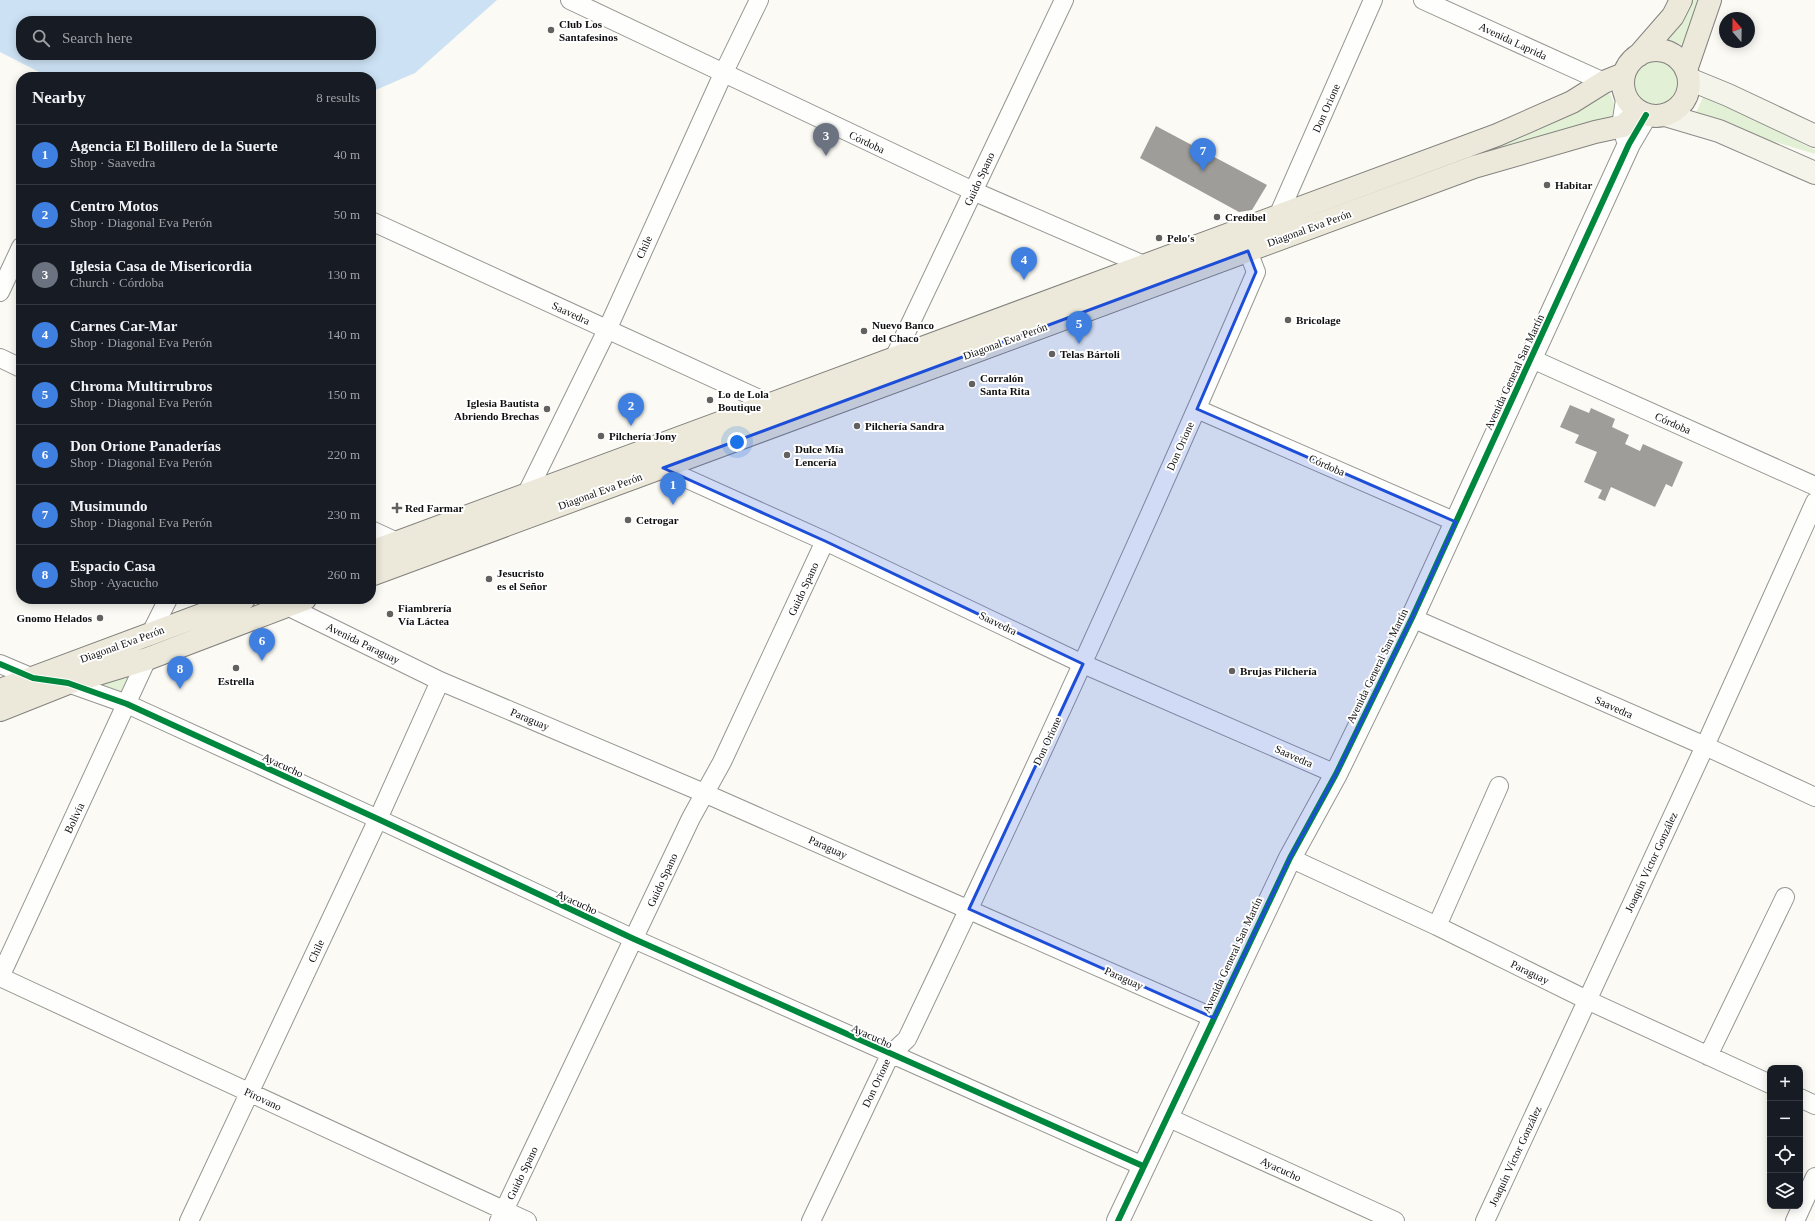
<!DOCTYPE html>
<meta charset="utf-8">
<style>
:root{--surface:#171b24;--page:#20242c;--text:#f1f3f6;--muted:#9ea1a6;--line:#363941;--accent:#b1b1b2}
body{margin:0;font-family:Georgia,serif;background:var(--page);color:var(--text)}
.controls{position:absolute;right:12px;bottom:12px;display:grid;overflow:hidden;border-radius:8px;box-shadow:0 2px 10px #0003}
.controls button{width:36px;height:36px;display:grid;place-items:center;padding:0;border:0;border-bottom:1px solid var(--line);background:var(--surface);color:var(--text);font:20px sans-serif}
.compass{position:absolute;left:1719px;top:12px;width:36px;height:36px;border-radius:50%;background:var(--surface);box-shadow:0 2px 10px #0003;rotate:340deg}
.you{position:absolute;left:737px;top:442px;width:14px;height:14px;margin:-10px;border:3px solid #fff;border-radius:50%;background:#1a73e8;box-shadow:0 0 0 6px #1a73e833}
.badge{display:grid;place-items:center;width:26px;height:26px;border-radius:50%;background:var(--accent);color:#fff;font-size:13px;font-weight:700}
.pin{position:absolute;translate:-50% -33px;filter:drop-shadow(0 1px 2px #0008)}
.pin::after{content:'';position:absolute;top:21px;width:14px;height:12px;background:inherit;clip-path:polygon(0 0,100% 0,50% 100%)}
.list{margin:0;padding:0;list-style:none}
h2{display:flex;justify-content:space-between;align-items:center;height:52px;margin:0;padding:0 16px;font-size:17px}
h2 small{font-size:13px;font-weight:400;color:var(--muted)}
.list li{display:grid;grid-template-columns:26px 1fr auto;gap:12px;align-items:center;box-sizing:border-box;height:60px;padding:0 16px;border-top:1px solid var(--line)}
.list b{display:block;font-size:15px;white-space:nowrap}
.list p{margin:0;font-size:13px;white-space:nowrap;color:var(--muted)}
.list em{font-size:13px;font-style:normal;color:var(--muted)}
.icon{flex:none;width:22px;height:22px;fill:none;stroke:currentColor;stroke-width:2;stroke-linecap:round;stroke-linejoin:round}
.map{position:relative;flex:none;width:1815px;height:1221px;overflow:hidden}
.search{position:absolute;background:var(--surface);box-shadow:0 2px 10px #0003;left:16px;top:16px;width:360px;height:44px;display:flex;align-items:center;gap:10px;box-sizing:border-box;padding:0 14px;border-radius:16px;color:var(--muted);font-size:15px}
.panel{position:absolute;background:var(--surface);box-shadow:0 2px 10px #0003;left:16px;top:72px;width:360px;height:532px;border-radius:16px}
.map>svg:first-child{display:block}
.green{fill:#e2f0d5}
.water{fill:#cce2f4;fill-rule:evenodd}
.building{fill:#9f9d99}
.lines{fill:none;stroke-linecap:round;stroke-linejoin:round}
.minor-casing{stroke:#959592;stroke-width:20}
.tertiary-casing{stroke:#959592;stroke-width:24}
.secondary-casing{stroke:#8c8b89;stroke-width:24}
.primary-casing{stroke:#83827f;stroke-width:24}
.minor{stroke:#fefefd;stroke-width:18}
.tertiary{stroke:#fefefd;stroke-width:22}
.secondary{stroke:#f4f4eb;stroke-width:22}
.primary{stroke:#ece9da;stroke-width:22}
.cycleway-casing{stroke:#fff;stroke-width:8}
.cycleway{stroke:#00873e;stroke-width:6}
.marked{fill:#1d4ed8;fill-opacity:0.2;stroke:#1d4ed8;stroke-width:3;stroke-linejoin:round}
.poi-dot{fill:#62615f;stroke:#fff;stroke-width:1.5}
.labels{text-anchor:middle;stroke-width:4;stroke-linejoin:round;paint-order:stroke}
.poi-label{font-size:11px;font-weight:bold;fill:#0f0f0f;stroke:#fff;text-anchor:start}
.street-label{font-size:11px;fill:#0f0f0f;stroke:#fff}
</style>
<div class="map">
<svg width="1815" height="1221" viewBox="0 0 1815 1221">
<rect width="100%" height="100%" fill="#fbfaf4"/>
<path class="green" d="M 1688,0 L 1700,0 L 1682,45 L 1665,38 Z
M1633 83a23 23 0 1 1 46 0a23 23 0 1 1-46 0Z
M 1608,89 L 1620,117 L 1560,130 L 1476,159 L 1474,155 Z
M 1704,95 L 1815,150 L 1815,154 L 1694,117 Z
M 135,672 L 124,692 L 102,685 Z"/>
<path class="water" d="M 0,0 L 497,0 L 415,73 L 371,92 L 371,77 L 49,77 L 0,52 ZM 21,21 L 371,21 L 371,55 L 21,55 Z"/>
<path class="building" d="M 1156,126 L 1267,185 L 1252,210 L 1239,212 L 1140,158 Z
M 1570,405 L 1589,413 L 1591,408 L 1615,419 L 1612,427 L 1629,435 L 1625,444 L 1640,451 L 1643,444 L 1683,462 L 1672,487 L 1666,484 L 1655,507 L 1611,487 L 1605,501 L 1598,498 L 1602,490 L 1584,482 L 1597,452 L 1575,443 L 1579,435 L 1560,427 Z"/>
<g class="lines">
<g class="minor-casing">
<path id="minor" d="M 570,0 L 973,191 L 1146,266
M 1423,0 L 1604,82
M 1278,216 L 1373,0
M 371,221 L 770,404
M 0,292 L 21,247
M 0,358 L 21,368
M 894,358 L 1064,0
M 1532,359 L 1815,486
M 1197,409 L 1456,522
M 663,468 L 825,541 L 1083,664 L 1336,774
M 527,493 L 607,330 L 723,74 L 759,0
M 371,530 L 397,542
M 287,606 L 440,681 L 704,793 L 1214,1018
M 1412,618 L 1705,746 L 1815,797
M 151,633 L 168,599
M 0,664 L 33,678 L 68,683 L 127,704 L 378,819 L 634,939 L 1143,1166
M 1290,858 L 1437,926 L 1587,1000 L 1770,1084
M 1437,926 L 1499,786
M 0,977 L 527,1221
M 0,977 L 147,659
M 1708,1056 L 1785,897
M 1800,1098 L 1815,1105
M 1167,1117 L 1395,1221
M 189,1221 L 378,819 L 440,681
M 499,1221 L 691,818 L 722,762 L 825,541
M 811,1221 L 890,1055 L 907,1039 C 1028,786 1145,530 1256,272 L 1248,251
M 1485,1221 L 1705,746 L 1815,502
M 1795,1221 L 1815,1177"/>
</g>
<g class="tertiary-casing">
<path id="tertiary" d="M 1627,100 L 1623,126 L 1627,138
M 1118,1221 L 1290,858 L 1336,774 L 1412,618 L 1629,144 L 1646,115"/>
</g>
<g class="secondary-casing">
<path id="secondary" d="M 1689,79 L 1728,95 L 1815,136
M 1665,115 L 1719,131 L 1815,173"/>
</g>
<g class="primary-casing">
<path id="primary" d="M1623 83a33 33 0 1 1 66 0a33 33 0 1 1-66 0Z
M 1639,55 L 1673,16 L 1681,0
M 1686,70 L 1710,0
M 371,552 L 1497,135 L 1572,102 L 1604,82 L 1624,74
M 371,575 L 1474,167 L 1595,132 L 1623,126 L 1639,112
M 0,690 L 244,599
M 0,710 L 68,683 L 147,659 L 305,599"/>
</g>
<use href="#minor" class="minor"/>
<use href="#tertiary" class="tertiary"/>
<use href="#secondary" class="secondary"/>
<use href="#primary" class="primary"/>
<g class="cycleway-casing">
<path id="cycleway" d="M 0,664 L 33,678 L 68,683 L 127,704 L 378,819 L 634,939 L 1143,1166
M 1118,1221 L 1290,858 L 1336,774 L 1412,618 L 1629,144 L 1646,115"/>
</g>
<use href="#cycleway" class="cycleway"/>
</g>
<path class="marked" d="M 1248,251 L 1256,272 L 1197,409 L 1456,522 L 1412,618 L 1336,774 L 1290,858 L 1214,1018 L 969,909 L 1083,664 L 825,541 L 663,468 Z"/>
<g class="poi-dot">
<circle cx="551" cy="30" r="4"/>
<circle cx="1547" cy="185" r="4"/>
<circle cx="1217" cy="217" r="4"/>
<circle cx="1159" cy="238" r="4"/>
<circle cx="1288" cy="320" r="4"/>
<circle cx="864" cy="331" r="4"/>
<circle cx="1052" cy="354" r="4"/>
<circle cx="972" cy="384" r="4"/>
<circle cx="710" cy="400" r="4"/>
<circle cx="547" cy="409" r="4"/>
<circle cx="857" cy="426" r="4"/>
<circle cx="601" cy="436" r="4"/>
<circle cx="787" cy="455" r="4"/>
<path d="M395 502h4v4h4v4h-4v4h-4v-4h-4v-4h4z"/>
<circle cx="628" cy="520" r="4"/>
<circle cx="489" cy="579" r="4"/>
<circle cx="390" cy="614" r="4"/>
<circle cx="100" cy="618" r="4"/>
<circle cx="236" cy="668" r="4"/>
<circle cx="1232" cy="671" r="4"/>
</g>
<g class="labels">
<g class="poi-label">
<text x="559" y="28">Club Los<tspan x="559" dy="13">Santafesinos</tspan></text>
<text x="1555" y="189">Habitar</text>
<text x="1225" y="221">Credibel</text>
<text x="1167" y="242">Pelo's</text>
<text x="1296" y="324">Bricolage</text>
<text x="872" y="329">Nuevo Banco<tspan x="872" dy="13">del Chaco</tspan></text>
<text x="1060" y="358">Telas Bártoli</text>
<text x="980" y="382">Corralón<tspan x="980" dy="13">Santa Rita</tspan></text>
<text x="718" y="398">Lo de Lola<tspan x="718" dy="13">Boutique</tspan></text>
<text x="539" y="407" text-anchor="end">Iglesia Bautista<tspan x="539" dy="13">Abriendo Brechas</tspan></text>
<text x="865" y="430">Pilchería Sandra</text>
<text x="609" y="440">Pilchería Jony</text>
<text x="795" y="453">Dulce Mía<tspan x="795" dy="13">Lencería</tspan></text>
<text x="405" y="512">Red Farmar</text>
<text x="636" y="524">Cetrogar</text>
<text x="497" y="577">Jesucristo<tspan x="497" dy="13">es el Señor</tspan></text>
<text x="398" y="612">Fiambrería<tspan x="398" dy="13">Vía Láctea</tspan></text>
<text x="92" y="622" text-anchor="end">Gnomo Helados</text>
<text x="1240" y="675">Brujas Pilchería</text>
<text x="236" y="685" text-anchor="middle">Estrella</text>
</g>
<g class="street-label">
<text transform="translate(1513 41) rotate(25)" y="4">Avenida Laprida</text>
<text transform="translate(1326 108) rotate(-66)" y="4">Don Orione</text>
<text transform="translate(867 142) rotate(25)" y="4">Córdoba</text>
<text transform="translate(979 179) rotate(-65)" y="4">Guido Spano</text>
<text transform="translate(1309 228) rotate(-20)" y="4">Diagonal Eva Perón</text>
<text transform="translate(644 247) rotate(-66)" y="4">Chile</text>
<text transform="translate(571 313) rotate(25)" y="4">Saavedra</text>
<text transform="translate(1005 341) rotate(-20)" y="4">Diagonal Eva Perón</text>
<text transform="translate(1514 372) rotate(-65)" y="4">Avenida General San Martín</text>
<text transform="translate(1673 423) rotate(24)" y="4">Córdoba</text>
<text transform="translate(1180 446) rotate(-66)" y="4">Don Orione</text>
<text transform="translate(1327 465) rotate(24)" y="4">Córdoba</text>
<text transform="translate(600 491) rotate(-20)" y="4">Diagonal Eva Perón</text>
<text transform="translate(803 589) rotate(-65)" y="4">Guido Spano</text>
<text transform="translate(998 623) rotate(26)" y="4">Saavedra</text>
<text transform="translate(363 643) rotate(26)" y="4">Avenida Paraguay</text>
<text transform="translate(122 644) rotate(-20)" y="4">Diagonal Eva Perón</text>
<text transform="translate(1377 666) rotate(-64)" y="4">Avenida General San Martín</text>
<text transform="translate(1614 707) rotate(24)" y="4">Saavedra</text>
<text transform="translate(530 719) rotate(23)" y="4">Paraguay</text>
<text transform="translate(1047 741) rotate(-65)" y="4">Don Orione</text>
<text transform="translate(1294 756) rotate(24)" y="4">Saavedra</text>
<text transform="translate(283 765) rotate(25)" y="4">Ayacucho</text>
<text transform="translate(74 818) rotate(-65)" y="4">Bolivia</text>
<text transform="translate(828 847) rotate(24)" y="4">Paraguay</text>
<text transform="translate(1651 862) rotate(-65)" y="4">Joaquín Víctor González</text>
<text transform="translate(662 880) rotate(-65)" y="4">Guido Spano</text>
<text transform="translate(577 902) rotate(25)" y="4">Ayacucho</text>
<text transform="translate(316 951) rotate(-65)" y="4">Chile</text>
<text transform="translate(1232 955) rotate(-65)" y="4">Avenida General San Martín</text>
<text transform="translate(1530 972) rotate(26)" y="4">Paraguay</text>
<text transform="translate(1124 978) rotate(24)" y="4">Paraguay</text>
<text transform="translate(872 1036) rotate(24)" y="4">Ayacucho</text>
<text transform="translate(876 1083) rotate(-65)" y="4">Don Orione</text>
<text transform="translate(263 1099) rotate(25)" y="4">Pirovano</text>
<text transform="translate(1515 1156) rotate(-65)" y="4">Joaquín Víctor González</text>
<text transform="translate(1281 1169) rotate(25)" y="4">Ayacucho</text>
<text transform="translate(522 1173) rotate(-64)" y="4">Guido Spano</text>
</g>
</g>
</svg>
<div class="controls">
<button>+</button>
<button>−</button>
<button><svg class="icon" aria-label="locate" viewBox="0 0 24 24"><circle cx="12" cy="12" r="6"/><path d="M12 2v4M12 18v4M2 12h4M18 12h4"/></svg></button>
<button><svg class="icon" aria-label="layers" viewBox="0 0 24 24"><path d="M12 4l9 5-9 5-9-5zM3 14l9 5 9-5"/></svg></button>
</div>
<svg class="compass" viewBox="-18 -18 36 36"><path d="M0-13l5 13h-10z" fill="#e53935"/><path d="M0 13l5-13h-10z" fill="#9ea1a6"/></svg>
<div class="you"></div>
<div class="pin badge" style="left:673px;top:505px;background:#3f7fe0">1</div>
<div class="pin badge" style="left:631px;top:426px;background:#3f7fe0">2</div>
<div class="pin badge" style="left:826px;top:156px;background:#6b7280">3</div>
<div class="pin badge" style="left:1024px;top:280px;background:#3f7fe0">4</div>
<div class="pin badge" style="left:1079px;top:344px;background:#3f7fe0">5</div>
<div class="pin badge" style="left:262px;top:661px;background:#3f7fe0">6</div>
<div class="pin badge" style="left:1203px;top:171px;background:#3f7fe0">7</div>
<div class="pin badge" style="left:180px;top:689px;background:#3f7fe0">8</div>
<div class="search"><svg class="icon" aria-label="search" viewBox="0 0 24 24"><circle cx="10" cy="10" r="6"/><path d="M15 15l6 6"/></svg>Search here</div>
<section class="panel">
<h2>Nearby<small>8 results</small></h2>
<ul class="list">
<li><span class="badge" style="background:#3f7fe0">1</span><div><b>Agencia El Bolillero de la Suerte</b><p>Shop · Saavedra</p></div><em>40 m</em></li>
<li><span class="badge" style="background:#3f7fe0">2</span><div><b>Centro Motos</b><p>Shop · Diagonal Eva Perón</p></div><em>50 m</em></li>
<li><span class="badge" style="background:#6b7280">3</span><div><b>Iglesia Casa de Misericordia</b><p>Church · Córdoba</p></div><em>130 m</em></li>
<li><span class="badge" style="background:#3f7fe0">4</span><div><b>Carnes Car-Mar</b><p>Shop · Diagonal Eva Perón</p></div><em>140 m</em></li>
<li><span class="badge" style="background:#3f7fe0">5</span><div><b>Chroma Multirrubros</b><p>Shop · Diagonal Eva Perón</p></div><em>150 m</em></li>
<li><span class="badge" style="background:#3f7fe0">6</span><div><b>Don Orione Panaderías</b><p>Shop · Diagonal Eva Perón</p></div><em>220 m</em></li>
<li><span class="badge" style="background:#3f7fe0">7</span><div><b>Musimundo</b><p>Shop · Diagonal Eva Perón</p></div><em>230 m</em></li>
<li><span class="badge" style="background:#3f7fe0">8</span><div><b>Espacio Casa</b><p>Shop · Ayacucho</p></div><em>260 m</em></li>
</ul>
</section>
</div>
